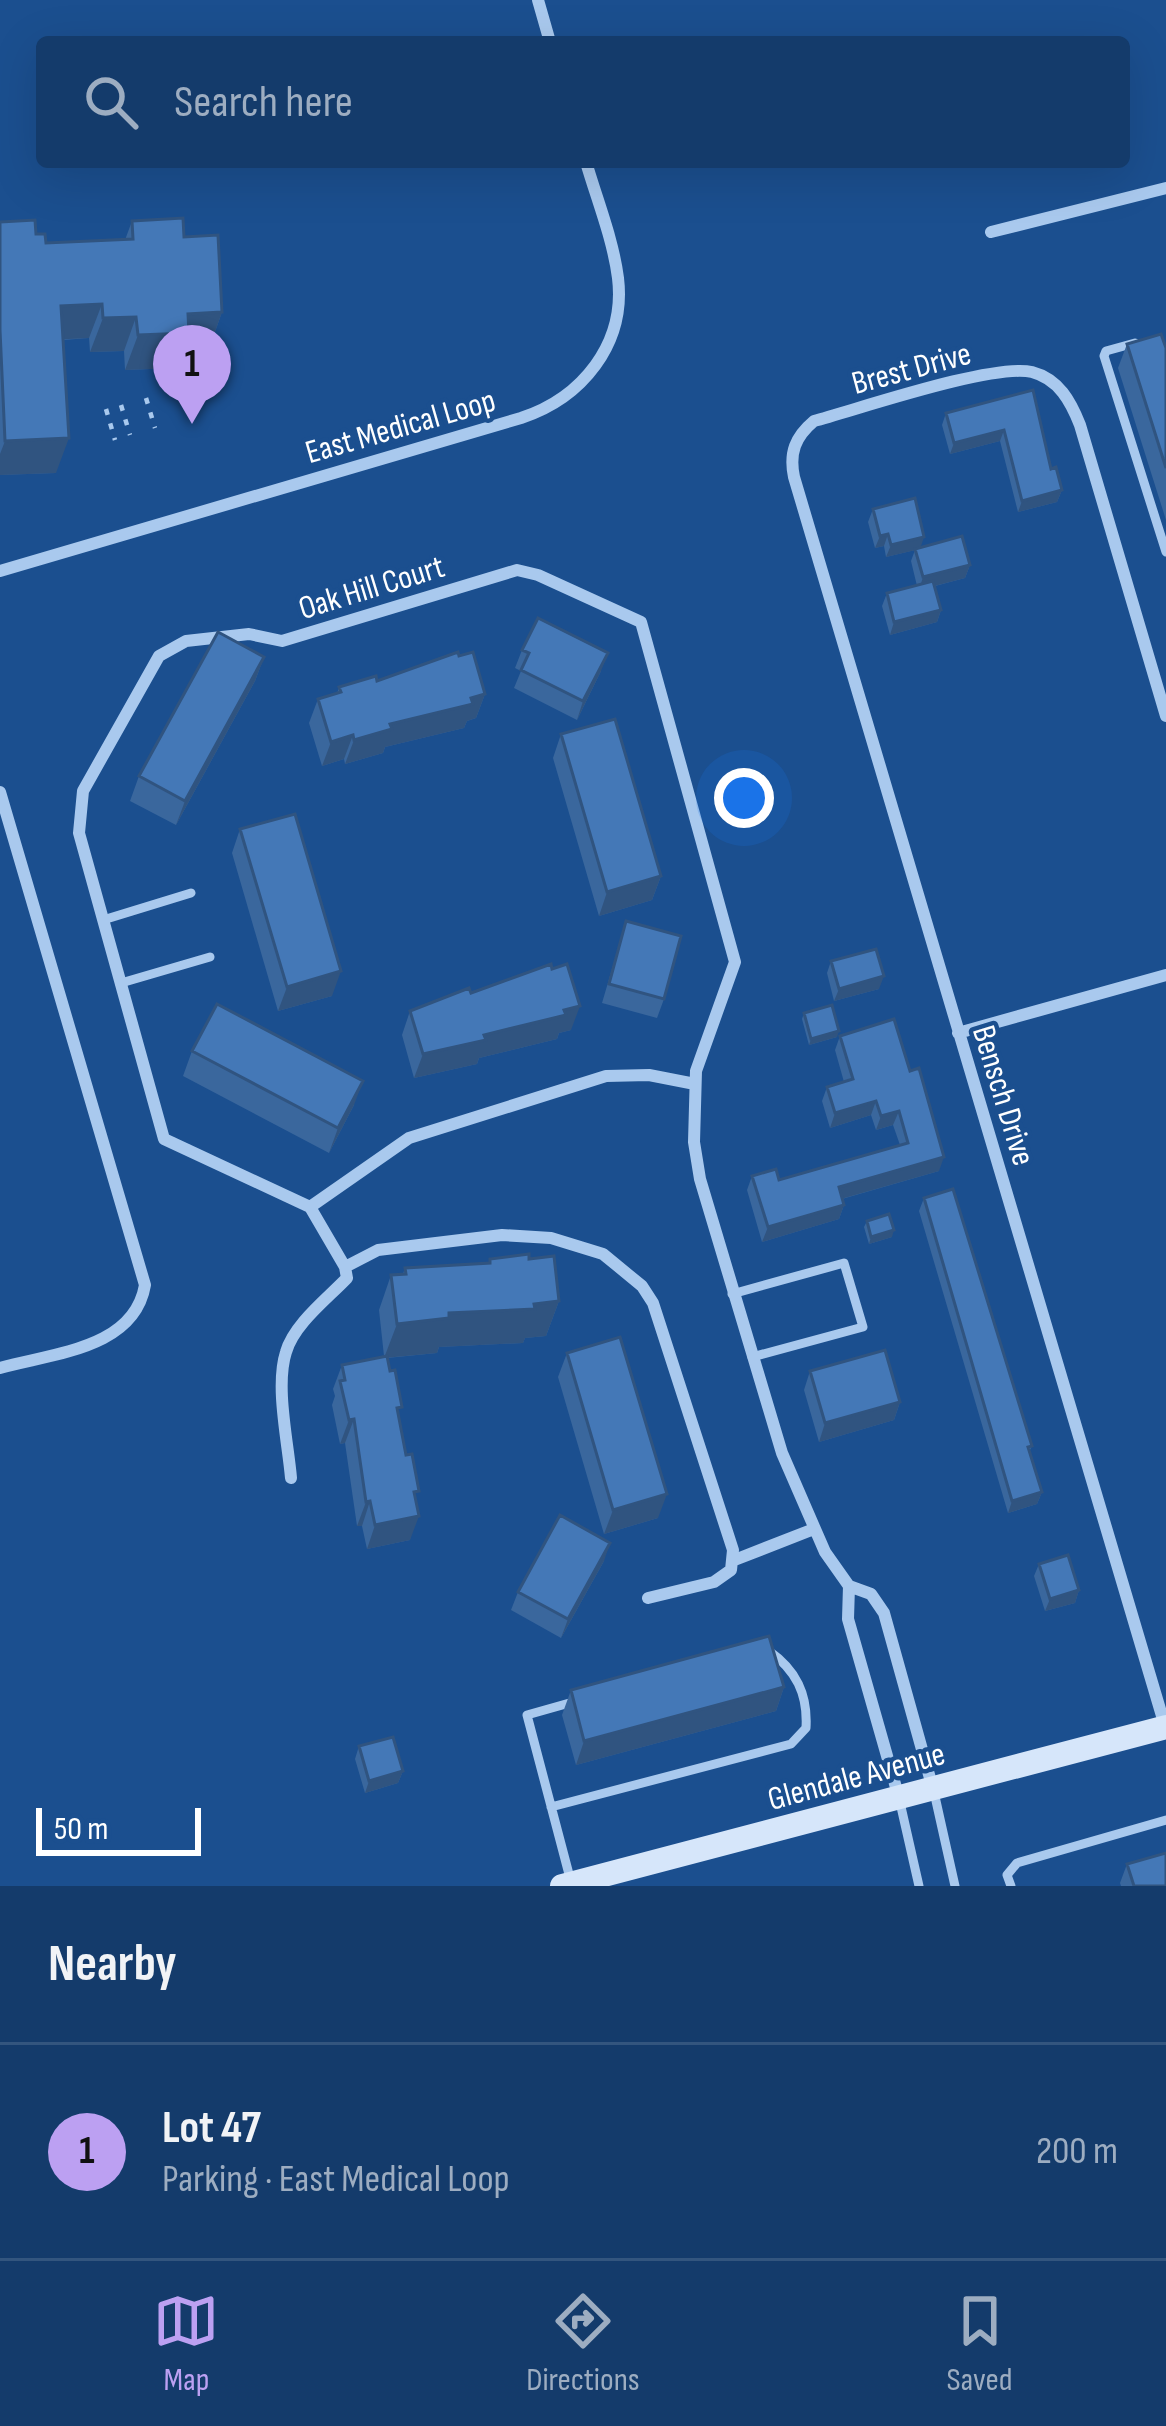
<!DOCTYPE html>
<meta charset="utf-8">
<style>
:root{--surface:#143b6b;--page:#1d4271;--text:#f1f3f6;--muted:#9dadc1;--line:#33557e;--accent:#bca0f2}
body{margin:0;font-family:"Sofia Sans Condensed",sans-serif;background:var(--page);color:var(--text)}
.scale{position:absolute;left:36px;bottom:30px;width:165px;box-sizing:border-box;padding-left:12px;border:6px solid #fff;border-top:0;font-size:33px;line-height:42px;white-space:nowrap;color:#fff;-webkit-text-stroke:9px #1b4f8f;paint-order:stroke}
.you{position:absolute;left:744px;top:798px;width:42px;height:42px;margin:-30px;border:9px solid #fff;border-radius:50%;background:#1a73e8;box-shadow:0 0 0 18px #1a73e833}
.badge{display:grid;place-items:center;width:78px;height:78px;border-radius:50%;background:var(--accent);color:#111;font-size:39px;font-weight:700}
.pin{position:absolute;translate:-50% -99px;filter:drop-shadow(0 3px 6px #0008)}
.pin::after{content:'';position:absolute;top:63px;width:42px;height:36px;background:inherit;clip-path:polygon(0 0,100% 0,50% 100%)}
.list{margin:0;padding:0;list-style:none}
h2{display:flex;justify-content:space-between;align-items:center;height:156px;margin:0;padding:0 48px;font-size:51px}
h2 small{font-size:39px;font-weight:400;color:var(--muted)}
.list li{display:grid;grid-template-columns:78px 1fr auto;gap:36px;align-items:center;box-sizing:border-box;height:216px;padding:0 48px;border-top:3px solid var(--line)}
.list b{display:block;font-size:45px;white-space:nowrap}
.list p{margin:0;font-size:39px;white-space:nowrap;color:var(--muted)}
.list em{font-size:39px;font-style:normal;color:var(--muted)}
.icon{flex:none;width:66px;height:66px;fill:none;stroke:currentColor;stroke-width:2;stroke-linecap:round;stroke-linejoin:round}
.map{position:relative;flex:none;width:1166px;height:1886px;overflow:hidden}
.search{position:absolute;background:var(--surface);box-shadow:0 12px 48px #0002;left:36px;right:36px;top:36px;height:132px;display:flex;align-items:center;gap:30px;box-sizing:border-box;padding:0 42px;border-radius:12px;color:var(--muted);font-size:45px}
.sheet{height:372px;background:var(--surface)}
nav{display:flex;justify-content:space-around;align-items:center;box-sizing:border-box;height:168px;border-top:3px solid var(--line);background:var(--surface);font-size:33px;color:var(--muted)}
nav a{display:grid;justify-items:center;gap:6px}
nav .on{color:var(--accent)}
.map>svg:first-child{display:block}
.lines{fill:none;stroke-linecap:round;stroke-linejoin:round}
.path{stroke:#a9c9ee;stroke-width:4.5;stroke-dasharray:6 9;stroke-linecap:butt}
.service{stroke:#a9c9ee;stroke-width:9}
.minor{stroke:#a9c9ee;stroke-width:12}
.secondary{stroke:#d6e6fa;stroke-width:24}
.wall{fill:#3a679d}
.shaded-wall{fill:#305480}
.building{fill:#4478b7;stroke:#305480;stroke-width:3}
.labels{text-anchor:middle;stroke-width:9;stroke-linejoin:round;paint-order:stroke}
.street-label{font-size:33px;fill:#fff;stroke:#1b4f8f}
</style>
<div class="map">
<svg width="1166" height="1886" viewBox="0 0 1166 1886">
<rect width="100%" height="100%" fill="#1b4f8f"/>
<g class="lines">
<path class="path" d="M 146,398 L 155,428
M 121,405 L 130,435
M 106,409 L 115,440"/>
<path class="service" d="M 1135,343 L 1106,351 L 1104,356 L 1166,552
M 103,920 L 191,893
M 121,983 L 210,957
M 732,1294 L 844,1263 L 863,1327 L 752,1357
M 934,1792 L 955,1886
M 899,1798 L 919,1886
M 551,1807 L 791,1744 L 806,1728 C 808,1694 796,1670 769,1651
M 570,1878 L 527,1715 L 573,1702
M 1011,1886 L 1007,1875 L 1017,1863 L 1166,1820"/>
<path class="minor" d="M 538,0 L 550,42
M 991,232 L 1166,188
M 0,571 L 521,418 C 582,398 626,344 618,278 C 613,239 597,200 586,162
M 0,792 L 145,1285 C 134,1349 53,1353 0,1368
M 958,1033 L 1166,975
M 310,1207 L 164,1139 L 79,833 L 83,791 L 159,656 L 186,641 L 249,634 L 282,641 L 517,570 L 538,575 L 641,622 L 735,962 L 696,1071 L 694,1142 L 700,1179 L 782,1453 L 825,1552 L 849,1586 L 871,1594 L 884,1613 L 933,1789
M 345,1267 L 378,1250 L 502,1235 L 551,1238 L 603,1254 L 642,1286 L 653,1303 L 733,1550 L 731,1570 L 714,1582 L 648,1598
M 291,1478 C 288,1442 275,1386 286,1352 C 294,1324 327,1299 347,1278 L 345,1267 L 310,1207 L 409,1138 L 606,1076 L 649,1075 L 695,1084
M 732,1561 L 814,1529
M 849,1586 L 848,1619 L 899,1798
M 1165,1726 L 794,477 C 789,453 795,437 814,421 C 859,409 993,363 1032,372 C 1059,379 1071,402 1080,425 L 1166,716"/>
<path class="secondary" d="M 562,1886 L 1166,1727"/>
</g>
<path class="wall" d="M 132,221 L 184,237 L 222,312 L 210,346 L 184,348 L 176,368 L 125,370 L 124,351 L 90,352 L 89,338 L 63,340 L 56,473 L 0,475 L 0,222 L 46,243 L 125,240 Z
M 1127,344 L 1166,348 L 1166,520 L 1118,368 Z
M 1033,390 L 1051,469 L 1062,490 L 1057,502 L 1018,512 L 1000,441 L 950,454 L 942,425 L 946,413 Z
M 873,509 L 920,548 L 970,565 L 965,578 L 935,586 L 941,610 L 937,622 L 890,635 L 882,606 L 887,593 L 917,586 L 911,561 L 915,550 L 886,557 L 884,546 L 875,548 L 868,522 Z
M 522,650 L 601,671 L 577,720 L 514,688 L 521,671 L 515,668 Z
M 264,657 L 255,681 L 176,825 L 130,801 L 139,776 Z
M 377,681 L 485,694 L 476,718 L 467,721 L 464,728 L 385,747 L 383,753 L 345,764 L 344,759 L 322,766 L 309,723 L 318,699 L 337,694 L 339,687 Z
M 561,734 L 661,876 L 652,900 L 599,916 L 553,758 Z
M 240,829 L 332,996 L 278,1011 L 232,853 Z
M 626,921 L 664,999 L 657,1018 L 602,1003 Z
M 831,961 L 879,989 L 834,1001 L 827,973 Z
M 471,993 L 571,1030 L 559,1033 L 557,1039 L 479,1058 L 477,1064 L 414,1078 L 402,1035 L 410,1011 Z
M 804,1013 L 837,1037 L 809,1045 L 802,1019 Z
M 894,1019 L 939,1171 L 842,1199 L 844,1205 L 839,1219 L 762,1242 L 747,1190 L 752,1176 L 779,1180 L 900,1145 L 893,1125 L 876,1130 L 871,1115 L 830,1128 L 822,1101 L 827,1087 L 844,1082 L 835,1050 L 840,1036 Z
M 192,1051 L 354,1105 L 329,1153 L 183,1076 Z
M 924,1198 L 1032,1446 L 1029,1452 L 1042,1492 L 1037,1504 L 1008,1513 L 919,1211 Z
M 867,1221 L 892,1237 L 869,1244 L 864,1227 Z
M 490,1259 L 529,1259 L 559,1301 L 546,1336 L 525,1338 L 523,1343 L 439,1347 L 437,1353 L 387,1358 L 416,1501 L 410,1540 L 367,1549 L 362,1526 L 357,1526 L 345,1443 L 340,1444 L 332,1405 L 335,1396 L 333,1389 L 342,1365 L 384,1356 L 379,1310 L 391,1275 L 403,1274 L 405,1268 L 488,1264 Z
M 567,1353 L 658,1518 L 604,1534 L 558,1377 Z
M 810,1371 L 900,1402 L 894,1420 L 819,1442 L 804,1390 Z
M 604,1561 L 561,1638 L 511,1610 L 518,1592 Z
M 1039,1564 L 1079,1590 L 1075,1603 L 1045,1611 L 1034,1576 Z
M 784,1687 L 776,1711 L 576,1765 L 562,1715 L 571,1690 Z
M 359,1746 L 403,1771 L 398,1783 L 365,1793 L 355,1759 Z
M 1127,1864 L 1166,1886 L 1121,1886 L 1120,1883 Z"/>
<path class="shaded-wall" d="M 102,304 L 89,338 L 48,340 L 61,306 Z
M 222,312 L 210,346 L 184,348 L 176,368 L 125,370 L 138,335 L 188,314 Z
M 136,317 L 124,351 L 90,352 L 103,318 Z
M 1004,430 L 1000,441 L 950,454 L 954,443 Z
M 69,438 L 56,473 L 0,475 L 0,454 L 5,441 Z
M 1062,490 L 1057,502 L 1018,512 L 1022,501 Z
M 888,534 L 884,546 L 875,548 L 880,536 Z
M 924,537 L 920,549 L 886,557 L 891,545 Z
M 970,565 L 965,578 L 919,590 L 923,577 Z
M 941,610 L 937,622 L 890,635 L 894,622 Z
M 608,653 L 601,671 L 577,720 L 583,701 Z
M 264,657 L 255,681 L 176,825 L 185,801 Z
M 485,694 L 476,718 L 467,721 L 464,728 L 385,747 L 383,753 L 345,764 L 354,740 L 390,724 Z
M 353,735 L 344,759 L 322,766 L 331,742 Z
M 661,876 L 652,900 L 599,916 L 607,892 Z
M 341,971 L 332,996 L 278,1011 L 287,987 Z
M 884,976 L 879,989 L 834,1001 L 839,989 Z
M 580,1006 L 571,1030 L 559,1033 L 557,1039 L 479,1058 L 477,1064 L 414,1078 L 423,1054 Z
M 839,1031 L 837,1037 L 809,1045 L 811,1039 Z
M 363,1081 L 354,1105 L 329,1153 L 338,1128 Z
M 876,1101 L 871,1115 L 830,1128 L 835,1113 Z
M 899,1111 L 893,1125 L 876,1130 L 881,1116 Z
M 944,1157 L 939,1171 L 834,1201 L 839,1187 Z
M 844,1205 L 839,1219 L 762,1242 L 768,1227 Z
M 894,1230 L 892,1237 L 869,1244 L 871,1237 Z
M 559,1301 L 546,1336 L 525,1338 L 523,1343 L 439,1347 L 437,1353 L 384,1358 L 397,1324 L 449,1313 Z
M 900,1402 L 894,1420 L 819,1442 L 825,1423 Z
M 354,1419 L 345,1443 L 340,1444 L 349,1420 Z
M 1042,1492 L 1037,1504 L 1008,1513 L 1012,1501 Z
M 667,1494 L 658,1518 L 604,1534 L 613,1510 Z
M 370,1501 L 362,1526 L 357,1526 L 366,1502 Z
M 419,1516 L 410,1540 L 367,1549 L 375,1525 Z
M 610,1543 L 604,1561 L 561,1638 L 568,1619 Z
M 1079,1590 L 1075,1603 L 1045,1611 L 1050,1599 Z
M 784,1687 L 776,1711 L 576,1765 L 584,1741 Z
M 403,1771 L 398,1783 L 365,1793 L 369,1781 Z"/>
<path class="building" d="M 183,218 L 184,237 L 218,235 L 222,312 L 188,314 L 189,333 L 138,335 L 136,317 L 103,318 L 102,304 L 61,306 L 69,438 L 5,441 L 0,330 L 0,222 L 35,220 L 36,234 L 45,234 L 46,243 L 133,239 L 132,221 Z
M 1161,334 L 1166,348 L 1166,468 L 1127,344 Z
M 1033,390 L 1051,469 L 1056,467 L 1062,490 L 1022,501 L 1004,430 L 954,443 L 946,413 Z
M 915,498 L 924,537 L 891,545 L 888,534 L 880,536 L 873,509 Z
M 962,536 L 970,565 L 923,577 L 915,549 Z
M 933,581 L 941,610 L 894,622 L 887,593 Z
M 538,618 L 608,653 L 583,701 L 521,670 L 529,653 L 522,650 Z
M 218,632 L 264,657 L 185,801 L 139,776 Z
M 458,652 L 459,656 L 473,652 L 485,694 L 471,698 L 473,704 L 390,724 L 392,729 L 354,740 L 353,735 L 331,742 L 318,699 L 341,692 L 339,687 L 376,676 L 377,681 Z
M 615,719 L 661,876 L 607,892 L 561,734 Z
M 295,814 L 341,971 L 287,987 L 240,829 Z
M 626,921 L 681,936 L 664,999 L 609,984 Z
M 876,949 L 884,976 L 839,989 L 831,961 Z
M 551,964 L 552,969 L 567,964 L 580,1006 L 564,1010 L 566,1015 L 484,1035 L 486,1040 L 423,1054 L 410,1011 L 469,988 L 471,993 Z
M 217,1004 L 363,1081 L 338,1128 L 192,1051 Z
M 832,1005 L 839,1031 L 811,1039 L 804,1013 Z
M 894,1019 L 910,1071 L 919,1068 L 944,1157 L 839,1187 L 844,1205 L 768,1227 L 752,1176 L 776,1169 L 779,1180 L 908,1143 L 899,1111 L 881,1116 L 876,1101 L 835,1113 L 827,1087 L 853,1079 L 840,1036 Z
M 953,1189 L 1032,1446 L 1028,1447 L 1042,1492 L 1012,1501 L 924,1198 Z
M 889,1214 L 894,1230 L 871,1237 L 867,1221 Z
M 529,1254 L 529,1259 L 554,1256 L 559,1301 L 534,1304 L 535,1309 L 449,1313 L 449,1318 L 397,1324 L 391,1275 L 406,1274 L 405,1268 L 490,1263 L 490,1259 Z
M 620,1337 L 667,1494 L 613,1510 L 567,1353 Z
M 885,1350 L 900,1402 L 825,1423 L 810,1371 Z
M 387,1356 L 390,1371 L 395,1370 L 402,1407 L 397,1408 L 406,1455 L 412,1454 L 419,1491 L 414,1492 L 419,1516 L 375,1525 L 370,1501 L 366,1502 L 354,1419 L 349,1420 L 340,1381 L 345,1380 L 342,1365 Z
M 560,1515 L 610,1543 L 568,1619 L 518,1592 Z
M 1068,1555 L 1079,1590 L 1050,1599 L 1039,1564 Z
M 769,1636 L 784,1687 L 584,1741 L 571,1690 Z
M 393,1737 L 403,1771 L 369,1781 L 359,1746 Z
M 1166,1853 L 1166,1886 L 1134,1886 L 1127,1864 Z"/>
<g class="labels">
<g class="street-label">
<text transform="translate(911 367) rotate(-15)" y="12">Brest Drive</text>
<text transform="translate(400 425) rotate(-16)" y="12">East Medical Loop</text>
<text transform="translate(371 586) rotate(-17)" y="12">Oak Hill Court</text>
<text transform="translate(1005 1095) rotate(73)" y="12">Bensch Drive</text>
<text transform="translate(856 1775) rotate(-15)" y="12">Glendale Avenue</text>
</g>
</g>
</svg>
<div class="scale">50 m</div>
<div class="you"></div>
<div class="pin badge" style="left:192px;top:424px">1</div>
<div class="search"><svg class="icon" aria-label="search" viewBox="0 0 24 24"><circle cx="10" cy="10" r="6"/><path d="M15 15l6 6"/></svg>Search here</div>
</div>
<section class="sheet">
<h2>Nearby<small></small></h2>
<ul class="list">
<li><span class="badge">1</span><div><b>Lot 47</b><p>Parking · East Medical Loop</p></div><em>200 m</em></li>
</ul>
</section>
<nav>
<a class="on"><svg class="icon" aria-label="map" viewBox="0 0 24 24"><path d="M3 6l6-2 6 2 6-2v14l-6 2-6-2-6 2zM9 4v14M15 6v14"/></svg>Map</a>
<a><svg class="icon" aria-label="directions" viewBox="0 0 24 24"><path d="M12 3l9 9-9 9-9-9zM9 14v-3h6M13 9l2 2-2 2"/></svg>Directions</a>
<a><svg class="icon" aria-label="saved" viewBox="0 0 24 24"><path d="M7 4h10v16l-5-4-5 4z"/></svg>Saved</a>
</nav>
